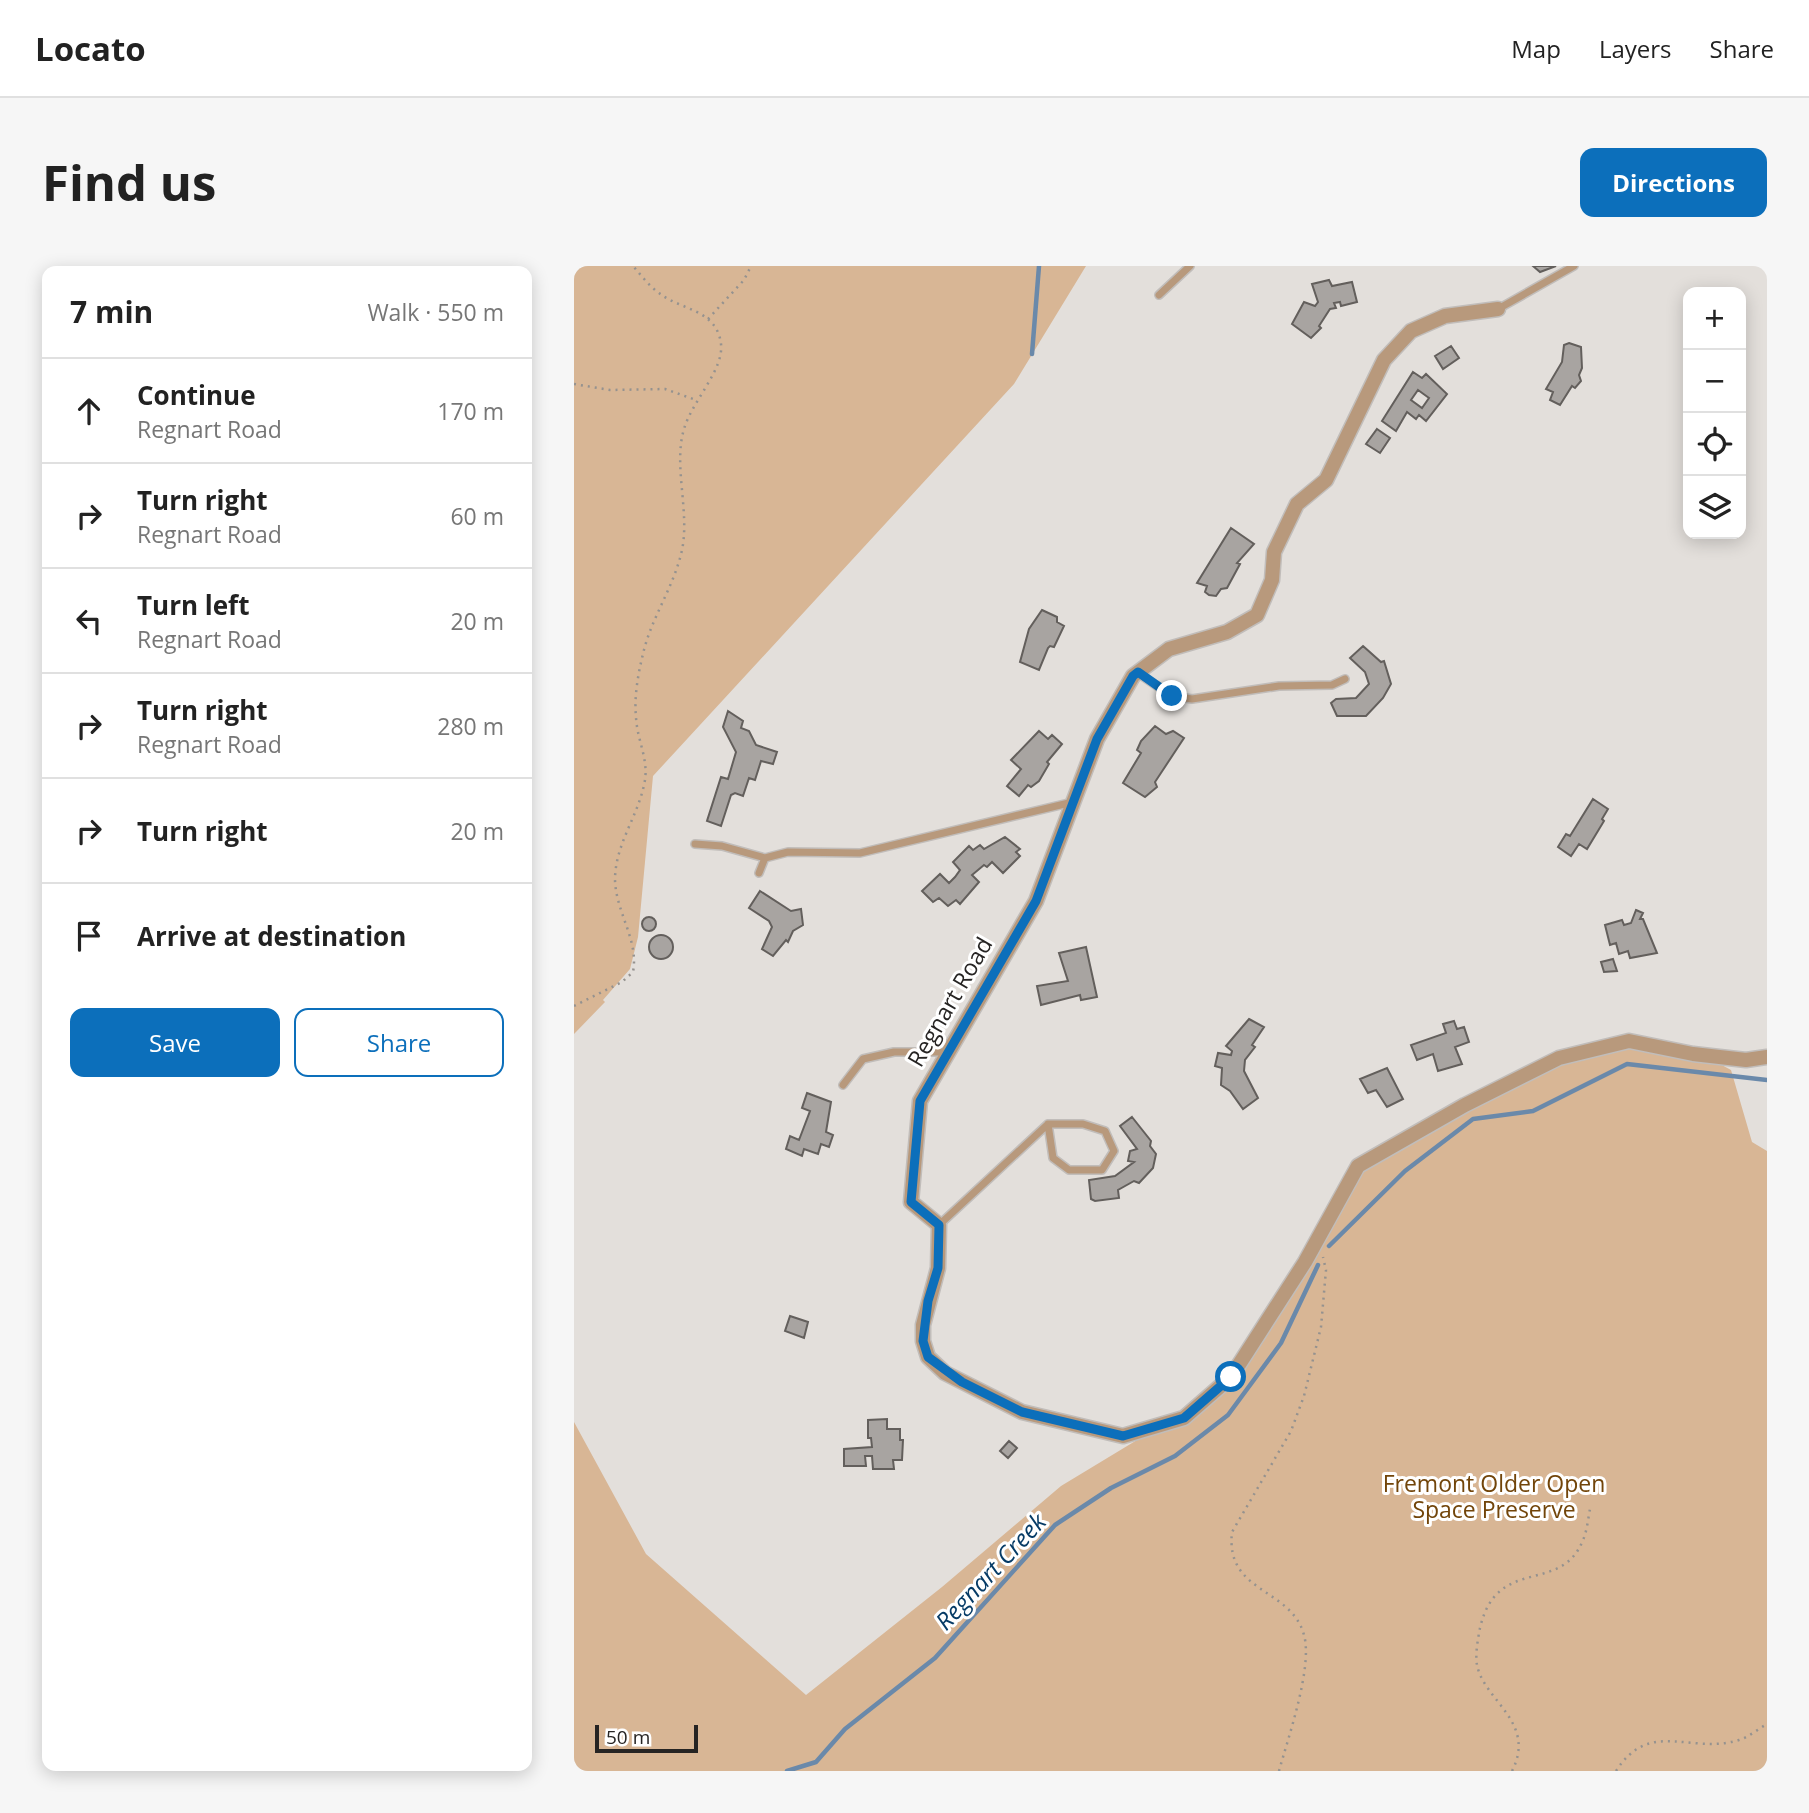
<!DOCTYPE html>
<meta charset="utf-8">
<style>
:root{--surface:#fff;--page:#f6f6f6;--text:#222;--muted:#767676;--line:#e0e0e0;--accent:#0c6fbb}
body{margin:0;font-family:"Open Sans",sans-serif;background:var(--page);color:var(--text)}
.controls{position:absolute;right:21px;top:21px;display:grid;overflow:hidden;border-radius:14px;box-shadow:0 4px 18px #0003}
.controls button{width:63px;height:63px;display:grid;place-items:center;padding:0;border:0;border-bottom:2px solid var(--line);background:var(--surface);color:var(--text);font:35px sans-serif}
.scale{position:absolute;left:21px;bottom:18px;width:103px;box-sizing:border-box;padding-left:7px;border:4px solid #262423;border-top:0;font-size:19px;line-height:24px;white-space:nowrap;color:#262423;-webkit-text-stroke:5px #fff;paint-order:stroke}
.stop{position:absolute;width:21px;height:21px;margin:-16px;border:5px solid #0c6fbb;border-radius:50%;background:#fff}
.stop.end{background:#0c6fbb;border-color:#fff;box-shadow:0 2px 7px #0008}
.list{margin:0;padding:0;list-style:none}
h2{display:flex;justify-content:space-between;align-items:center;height:91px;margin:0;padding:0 28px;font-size:30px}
h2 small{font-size:23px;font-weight:400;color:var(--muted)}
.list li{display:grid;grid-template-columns:46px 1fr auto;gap:21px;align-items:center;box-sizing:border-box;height:105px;padding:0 28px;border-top:2px solid var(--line)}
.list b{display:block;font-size:26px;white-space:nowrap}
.list p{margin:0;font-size:23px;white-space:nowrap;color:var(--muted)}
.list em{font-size:23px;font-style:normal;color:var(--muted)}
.actions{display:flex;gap:14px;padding:21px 28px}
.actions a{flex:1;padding:16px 0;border:2px solid var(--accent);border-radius:14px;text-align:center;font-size:24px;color:var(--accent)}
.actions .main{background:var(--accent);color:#fff}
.icon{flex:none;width:38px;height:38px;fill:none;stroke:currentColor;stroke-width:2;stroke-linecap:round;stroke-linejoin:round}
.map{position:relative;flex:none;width:1193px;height:1505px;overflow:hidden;border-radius:14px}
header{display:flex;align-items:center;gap:42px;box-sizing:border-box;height:98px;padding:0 35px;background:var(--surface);border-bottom:2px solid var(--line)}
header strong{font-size:33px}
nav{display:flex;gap:38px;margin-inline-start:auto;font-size:24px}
.intro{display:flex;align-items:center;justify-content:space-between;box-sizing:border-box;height:168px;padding:0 42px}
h1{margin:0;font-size:49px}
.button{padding:18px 32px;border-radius:14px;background:var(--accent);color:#fff;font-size:24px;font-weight:700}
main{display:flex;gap:42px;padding:0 42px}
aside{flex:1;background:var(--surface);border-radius:14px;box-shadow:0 4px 18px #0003}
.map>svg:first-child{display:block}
.green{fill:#d8b695}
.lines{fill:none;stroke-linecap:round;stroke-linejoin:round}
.stream{stroke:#6a89aa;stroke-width:4.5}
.building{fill:#a8a4a1;stroke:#635f5c;stroke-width:2;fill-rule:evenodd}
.service-casing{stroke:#c1bdba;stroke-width:10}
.minor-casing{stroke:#c1bdba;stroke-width:17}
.path{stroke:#95928f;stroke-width:2.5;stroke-dasharray:2 5;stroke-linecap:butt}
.service{stroke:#b8997c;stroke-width:7}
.minor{stroke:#b8997c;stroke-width:14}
.route{stroke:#0c6fbb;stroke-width:9}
.labels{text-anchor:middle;stroke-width:6;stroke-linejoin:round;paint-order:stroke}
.street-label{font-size:23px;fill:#262423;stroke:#fff}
.park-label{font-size:23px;fill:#72450a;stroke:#fff}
.water-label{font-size:24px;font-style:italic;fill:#063b66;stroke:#fff}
</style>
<header>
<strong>Locato</strong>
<nav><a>Map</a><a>Layers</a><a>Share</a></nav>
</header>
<div class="intro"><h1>Find us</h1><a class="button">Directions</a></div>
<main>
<aside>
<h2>7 min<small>Walk · 550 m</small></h2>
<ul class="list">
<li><svg class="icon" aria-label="ahead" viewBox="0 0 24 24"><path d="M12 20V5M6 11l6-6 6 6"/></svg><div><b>Continue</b><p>Regnart Road</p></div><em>170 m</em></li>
<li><svg class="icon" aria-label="right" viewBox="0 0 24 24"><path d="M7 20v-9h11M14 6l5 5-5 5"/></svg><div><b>Turn right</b><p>Regnart Road</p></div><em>60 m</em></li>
<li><svg class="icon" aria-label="left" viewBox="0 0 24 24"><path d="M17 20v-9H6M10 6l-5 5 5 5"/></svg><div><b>Turn left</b><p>Regnart Road</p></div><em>20 m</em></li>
<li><svg class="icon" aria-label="right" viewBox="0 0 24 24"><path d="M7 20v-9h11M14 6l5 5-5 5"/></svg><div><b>Turn right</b><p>Regnart Road</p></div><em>280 m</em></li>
<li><svg class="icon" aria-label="right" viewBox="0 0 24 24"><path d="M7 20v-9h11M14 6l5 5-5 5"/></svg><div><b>Turn right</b></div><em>20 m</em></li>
<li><svg class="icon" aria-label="arrive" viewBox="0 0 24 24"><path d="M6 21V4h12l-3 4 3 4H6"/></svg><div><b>Arrive at destination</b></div></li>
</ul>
<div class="actions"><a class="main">Save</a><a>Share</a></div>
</aside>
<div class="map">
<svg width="1193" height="1505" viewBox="0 0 1193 1505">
<rect width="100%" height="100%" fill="#e3dfdb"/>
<path class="green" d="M 0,0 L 512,0 L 440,118 L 79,510 L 64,671 L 56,703 L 29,734 L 31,736 L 0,768 Z
M 1056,771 L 1122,785 L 1157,804 L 1178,876 L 1193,885 L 1193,1505 L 0,1505 L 0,1156 L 72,1288 L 232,1429 L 368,1321 L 487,1220 L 606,1148 L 654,1109 L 790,890 L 885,835 Z"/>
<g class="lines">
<path class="stream" d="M 458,88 L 465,0
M 755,980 L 831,905 L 899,853 L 959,845 L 1053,798 L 1193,814
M 213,1505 L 242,1496 L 271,1463 L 361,1392 L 481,1259 L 537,1222 L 601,1190 L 654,1149 L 707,1077 L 744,999"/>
</g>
<path class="building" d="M 959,0 L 982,0 L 966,6 Z
M 755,14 L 758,20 L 778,16 L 783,36 L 767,40 L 766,36 L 760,37 L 762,42 L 756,43 L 745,60 L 747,62 L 737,72 L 718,58 L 730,36 L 741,40 L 744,36 L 738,18 Z
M 995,77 L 1007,81 L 1008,102 L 1005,109 L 1007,115 L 1001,122 L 998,120 L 986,139 L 976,134 L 979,126 L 972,123 L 988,96 L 990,79 Z
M 877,80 L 885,92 L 869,103 L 861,90 Z
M 839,106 L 848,112 L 852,108 L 873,128 L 852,155 L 845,149 L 842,153 L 833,146 L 822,165 L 808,155 ZM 844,124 L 855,132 L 848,142 L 837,134 Z
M 803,163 L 816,172 L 806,187 L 792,178 Z
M 657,262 L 680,278 L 663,297 L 666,298 L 653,322 L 647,323 L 642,330 L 635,329 L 631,326 L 633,320 L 623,317 Z
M 468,344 L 483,351 L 483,356 L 490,360 L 480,381 L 476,380 L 474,382 L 465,404 L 446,396 L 455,363 Z
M 789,380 L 807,396 L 810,395 L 817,418 L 809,432 L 792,450 L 763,450 L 757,437 L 762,433 L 782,432 L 795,418 L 791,406 L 776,392 Z
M 154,445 L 169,455 L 167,462 L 175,465 L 182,479 L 203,486 L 199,498 L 187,495 L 181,514 L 175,512 L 169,530 L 161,527 L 157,529 L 147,560 L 133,555 L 147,511 L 154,513 L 162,486 L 149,461 Z
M 581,460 L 592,468 L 599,465 L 610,472 L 581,516 L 583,521 L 571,531 L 549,517 L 567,487 L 563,484 L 567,475 Z
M 465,465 L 474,473 L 478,469 L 488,478 L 473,496 L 475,498 L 465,515 L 457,521 L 454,519 L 445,530 L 433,520 L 447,503 L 437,494 Z
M 1019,533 L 1034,543 L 1028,553 L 1030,555 L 1013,583 L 1005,578 L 997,590 L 984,581 L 992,568 L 996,570 Z
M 431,571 L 446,583 L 442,586 L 446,590 L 429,607 L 418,596 L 413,601 L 410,599 L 398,609 L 405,616 L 386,638 L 382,634 L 374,640 L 365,632 L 359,636 L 348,625 L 366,608 L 375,617 L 381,611 L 386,604 L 379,596 L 395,580 L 399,584 L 406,579 L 410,583 Z
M 186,625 L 217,645 L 227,643 L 229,659 L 219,665 L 214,676 L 212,674 L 199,690 L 188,683 L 198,661 L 195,655 L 175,642 Z
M 1062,644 L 1069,647 L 1066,653 L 1069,653 L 1083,687 L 1056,692 L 1054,685 L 1045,688 L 1042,677 L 1036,679 L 1031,659 L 1048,654 L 1050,659 L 1057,657 Z
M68 658a7 7 0 1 1 14 0a7 7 0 1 1-14 0Z
M75 681a12 12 0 1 1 24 0a12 12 0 1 1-24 0Z
M 512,681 L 523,731 L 507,734 L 506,729 L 467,739 L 463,720 L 494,715 L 485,687 Z
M 1039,693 L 1043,705 L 1030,706 L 1027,696 Z
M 675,753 L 690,761 L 678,779 L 681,781 L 671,794 L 670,805 L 684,832 L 669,843 L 656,825 L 647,819 L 648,802 L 641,800 L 644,787 L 657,789 L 658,785 L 652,780 Z
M 880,755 L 883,763 L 890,761 L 895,776 L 881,781 L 888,798 L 864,805 L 859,788 L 843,794 L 837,779 L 872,767 L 869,758 Z
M 813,802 L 829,833 L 813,841 L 802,824 L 794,827 L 786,813 Z
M 233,827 L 257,836 L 252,866 L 259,869 L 255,881 L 247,878 L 244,888 L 230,883 L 228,890 L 212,883 L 216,870 L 225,874 L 236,845 L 228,842 Z
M 558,851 L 577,875 L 576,880 L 582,888 L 579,902 L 565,917 L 560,915 L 544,924 L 545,932 L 521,935 L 517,933 L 515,914 L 541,910 L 560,896 L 554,895 L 556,885 L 563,883 L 546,860 Z
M 216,1050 L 234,1056 L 230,1072 L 211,1065 Z
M 313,1153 L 313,1163 L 326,1163 L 326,1174 L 329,1174 L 328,1194 L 319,1194 L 320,1203 L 299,1203 L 298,1190 L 291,1190 L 292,1200 L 270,1200 L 270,1183 L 298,1181 L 297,1172 L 294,1172 L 294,1154 Z
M 435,1175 L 443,1182 L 434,1192 L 426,1185 Z"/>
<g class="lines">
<g class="service-casing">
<path id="service" d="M 585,29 L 616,0
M 924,43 L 1000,0
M 564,407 L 598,430 L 618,433 L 705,420 L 758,419 L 771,413
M 121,578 L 148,580 L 191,592
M 185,607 L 191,592 L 214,586 L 286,587 L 499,536
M 269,819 L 289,793 L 320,786 L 372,786
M 365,959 L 474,858 L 509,858 L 531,865 L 540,885 L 528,904 L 495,904 L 479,892 L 474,858"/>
</g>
<g class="minor-casing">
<path id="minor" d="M 924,43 L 871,50 L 837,65 L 810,94 L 752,214 L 723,238 L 700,286 L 698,314 L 683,349 L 653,366 L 595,383 L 559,410 L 523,473 L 462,635 L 346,835 L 337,936 L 365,959 L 364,1002 L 349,1059 L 349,1075 L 354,1091 L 371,1107 L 448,1146 L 549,1170 L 610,1152 L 657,1111 L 731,996 L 784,900 L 891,839 L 985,792 L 1055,775 L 1119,788 L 1172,794 L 1193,791"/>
</g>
<path class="path" d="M 134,53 L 170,14 L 177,0
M 0,118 L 36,124 L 91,123 L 122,134
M 0,740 L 48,716 L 59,706 C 65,674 42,647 41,614 C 41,579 63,552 70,519 C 76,495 63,475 62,451 C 60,431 64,408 69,388 C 77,352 100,321 108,284 C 116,246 99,199 110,163 C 118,135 150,104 147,78 C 143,43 106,44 85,27 C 75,20 67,9 59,0
M 705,1505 C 714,1472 739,1401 730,1369 C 717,1321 651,1328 658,1266 L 717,1165 L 730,1130 L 747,1061 L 752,1004 L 749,991
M 938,1505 C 963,1456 910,1435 903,1399 C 901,1389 904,1372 906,1362 C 923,1288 987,1330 1009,1274 C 1013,1265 1014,1253 1016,1243
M 1042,1505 C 1076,1452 1116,1489 1165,1474 C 1175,1471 1184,1463 1193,1458"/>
<use href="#service" class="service"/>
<use href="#minor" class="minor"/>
</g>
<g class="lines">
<path class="route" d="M 598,430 L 564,406 L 559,410 L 523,473 L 462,635 L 346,835 L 337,936 L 365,959 L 364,1002 L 354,1035 L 349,1075 L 354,1091 L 388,1116 L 448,1146 L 549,1170 L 610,1152 L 657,1111"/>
</g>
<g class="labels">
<g class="street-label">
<text transform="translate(376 736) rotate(-60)" y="8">Regnart Road</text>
</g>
<g class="park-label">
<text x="920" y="1226">Fremont Older Open<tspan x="920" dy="26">Space Preserve</tspan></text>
</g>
<g class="water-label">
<text transform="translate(417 1306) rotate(-47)" y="8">Regnart Creek</text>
</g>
</g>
</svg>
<div class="controls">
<button>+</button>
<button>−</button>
<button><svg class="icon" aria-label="locate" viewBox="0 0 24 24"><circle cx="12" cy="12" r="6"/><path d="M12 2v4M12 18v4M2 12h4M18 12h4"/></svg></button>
<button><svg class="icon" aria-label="layers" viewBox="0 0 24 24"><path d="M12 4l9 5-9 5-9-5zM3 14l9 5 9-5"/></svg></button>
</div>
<div class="scale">50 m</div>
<div class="stop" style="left:657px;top:1111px"></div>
<div class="stop end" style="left:598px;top:430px"></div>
</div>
</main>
